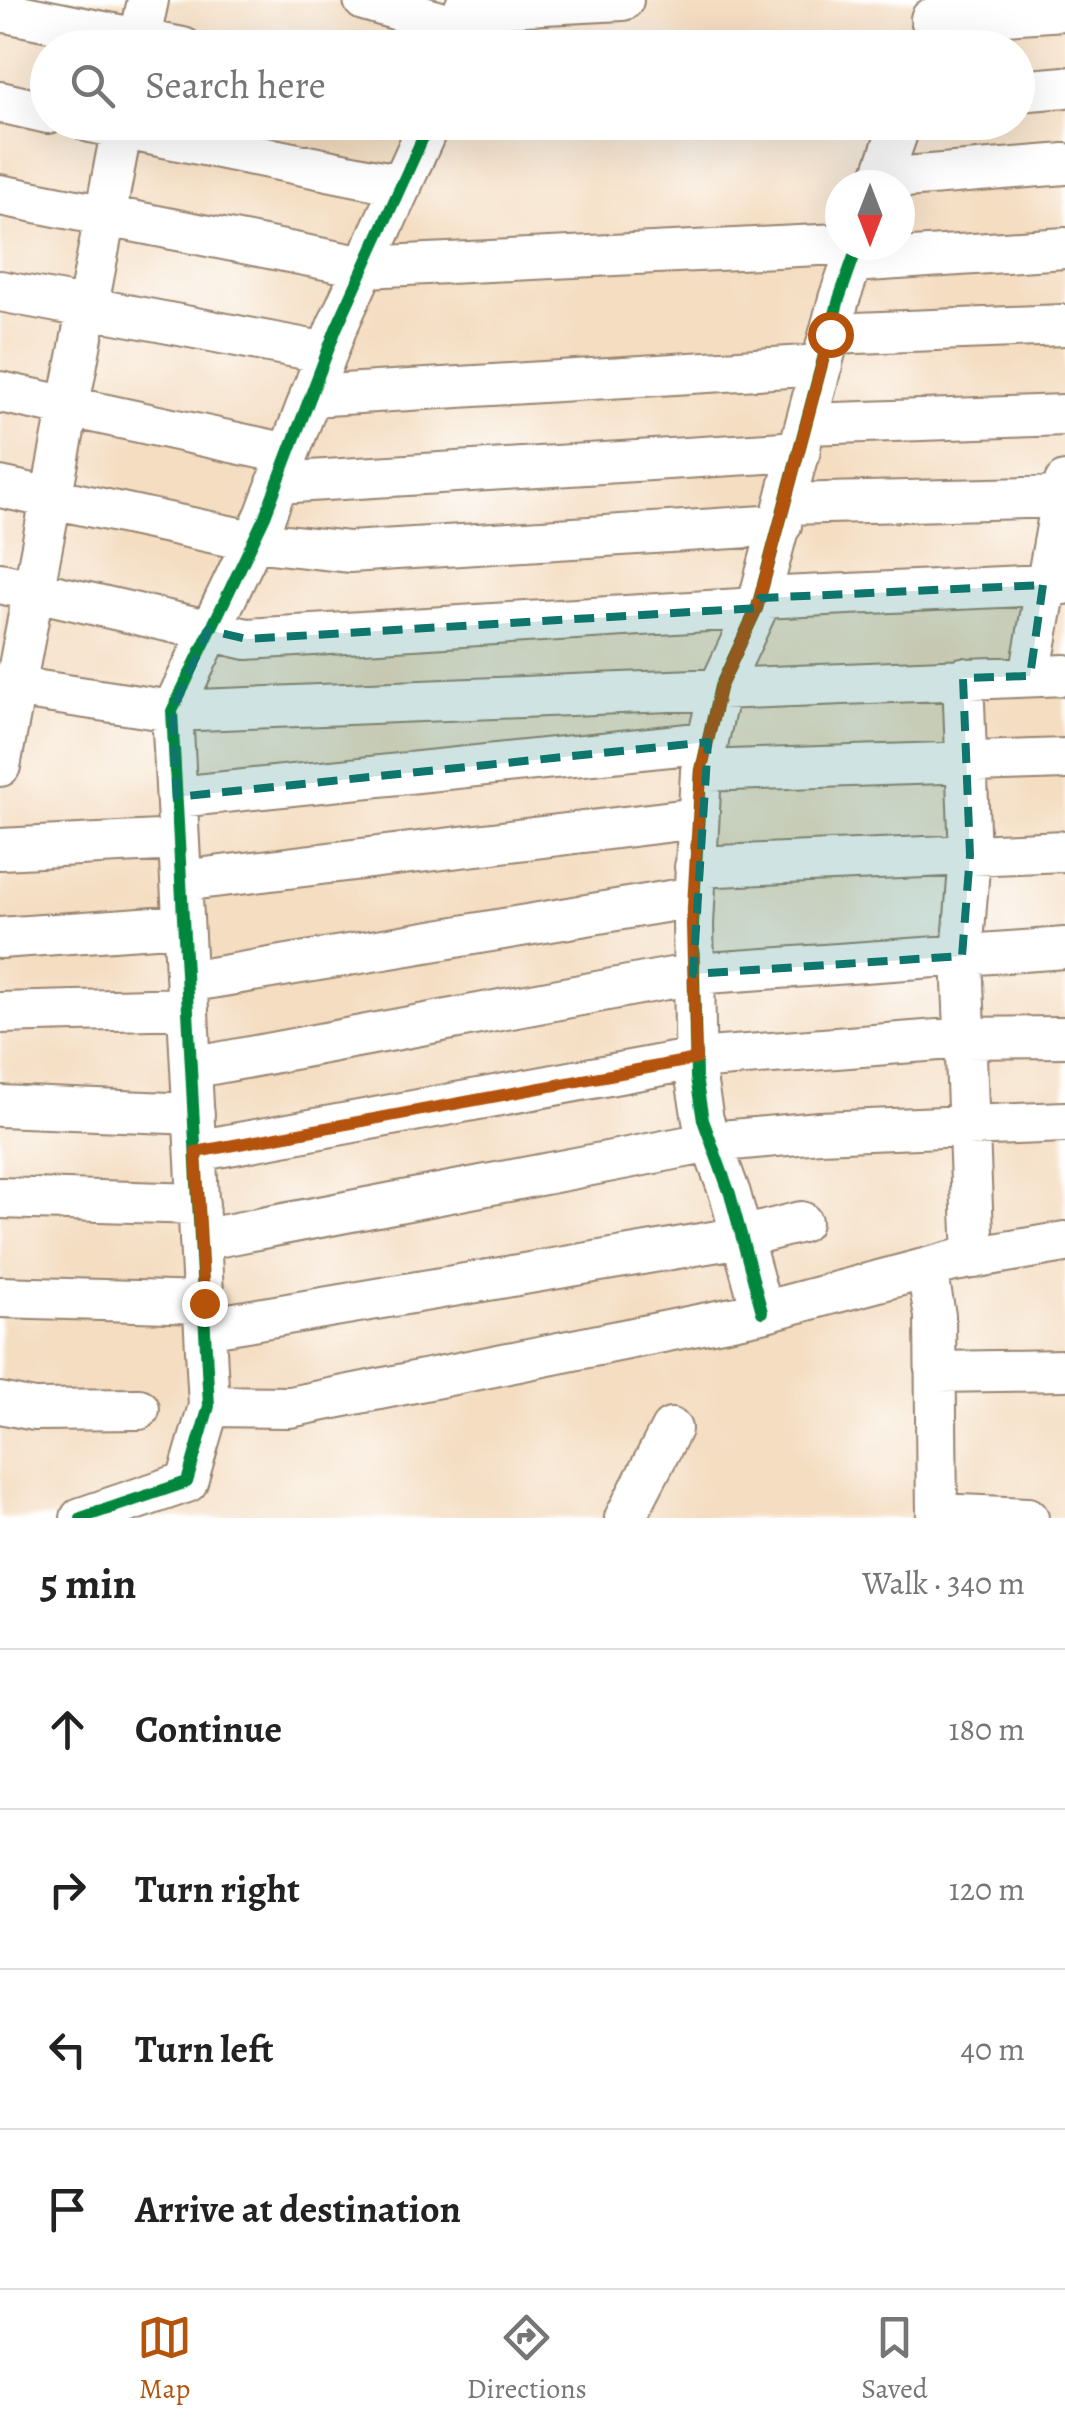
<!DOCTYPE html>
<meta charset="utf-8">
<style>
:root{--surface:#fff;--page:#f2f2f2;--text:#222;--muted:#767676;--line:#e0e0e0;--accent:#b45309}
body{margin:0;font-family:Alegreya,serif;background:var(--page);color:var(--text)}
.compass{position:absolute;left:825px;top:170px;width:90px;height:90px;border-radius:50%;background:var(--surface);box-shadow:0 10px 40px #0002;rotate:180deg}
.stop{position:absolute;width:30px;height:30px;margin:-22px;border:8px solid #b45309;border-radius:50%;background:#fff}
.stop.end{background:#b45309;border-color:#fff;box-shadow:0 2px 10px #0008}
.list{margin:0;padding:0;list-style:none}
h2{display:flex;justify-content:space-between;align-items:center;height:130px;margin:0;padding:0 40px;font-size:42px}
h2 small{font-size:32px;font-weight:400;color:var(--muted)}
.list li{display:grid;grid-template-columns:65px 1fr auto;gap:30px;align-items:center;box-sizing:border-box;height:160px;padding:0 40px;border-top:2px solid var(--line)}
.list b{display:block;font-size:38px;white-space:nowrap}
.list em{font-size:32px;font-style:normal;color:var(--muted)}
.icon{flex:none;width:55px;height:55px;fill:none;stroke:currentColor;stroke-width:2;stroke-linecap:round;stroke-linejoin:round}
.map{position:relative;flex:none;width:1065px;height:1518px;overflow:hidden}
.search{position:absolute;background:var(--surface);box-shadow:0 10px 40px #0002;left:30px;right:30px;top:30px;height:110px;display:flex;align-items:center;gap:25px;box-sizing:border-box;padding:0 35px;border-radius:55px;color:var(--muted);font-size:38px}
.sheet{height:770px;background:var(--surface)}
nav{display:flex;justify-content:space-around;align-items:center;box-sizing:border-box;height:140px;border-top:2px solid var(--line);background:var(--surface);font-size:28px;color:var(--muted)}
nav a{display:grid;justify-items:center;gap:5px}
nav .on{color:var(--accent)}
.map>svg:first-child{display:block}
.lines{fill:none;stroke-linecap:round;stroke-linejoin:round}
.minor-casing{stroke:#988470;stroke-width:44}
.minor{stroke:#fff;stroke-width:40}
.cycleway-casing{stroke:#fff;stroke-width:19}
.cycleway{stroke:#00873e;stroke-width:12}
.route{stroke:#b45309;stroke-width:12}
.marked{fill:#0f766e;fill-opacity:0.2;stroke:#0f766e;stroke-width:8;stroke-dasharray:20 12;stroke-linejoin:round}
</style>
<div class="map">
<svg width="1065" height="1518" viewBox="0 0 1065 1518">
<rect width="100%" height="100%" fill="#fff"/>
<filter id="ink" filterUnits="userSpaceOnUse"><feTurbulence type="fractalNoise" baseFrequency=".01" numOctaves="2"/><feDisplacementMap in="SourceGraphic" scale="20" xChannelSelector="R" yChannelSelector="G"/><feConvolveMatrix kernelMatrix="1 2 1 2 8 2 1 2 1" color-interpolation-filters="sRGB"/></filter>
<filter id="wash" filterUnits="userSpaceOnUse"><feTurbulence type="fractalNoise" baseFrequency=".0048" numOctaves="4" result="noise"/><feDisplacementMap in="SourceGraphic" scale="40" xChannelSelector="R" yChannelSelector="G"/><feGaussianBlur stdDeviation="2.25" result="paint"/><feColorMatrix in="noise" values="0 0 0 0 0 0 0 0 0 0 0 0 0 0 0 0 0 1.4 0 .05"/><feComposite in="paint" operator="in"/></filter>
<g filter="url(#wash)">
<rect width="100%" height="100%" fill="#f4ddc1"/>
</g>
<g filter="url(#ink)">
<g class="lines">
<g class="minor-casing">
<path id="minor" d="M 364,0 L 461,28
M 465,8 L 623,0
M 0,11 L 183,48
M 931,19 L 1065,10
M 138,48 L 148,0
M 1018,91 L 1065,87
M 0,102 L 48,113
M 90,122 L 402,185
M 881,179 L 1065,164
M 879,185 L 901,122
M 0,195 L 365,267 L 840,244
M 852,262 L 1065,248
M 0,291 L 327,353
M 830,334 L 1065,325
M 0,392 L 288,454
M 310,396 L 822,365
M 807,424 L 1065,415
M 277,483 L 800,451
M 0,487 L 252,541 L 349,552 L 781,525
M 786,504 L 1065,497
M 0,583 L 247,639 L 757,608
M 760,598 L 1065,584
M 1030,676 L 1065,482
M 963,678 L 970,855 L 962,956 L 974,1258
M 0,685 L 172,711 L 1065,675
M 0,766 L 123,122
M 701,771 L 1065,759
M 177,797 L 708,742
M 0,849 L 179,840
M 695,867 L 1065,851
M 181,881 L 698,818
M 0,938 L 183,925
M 187,982 L 694,897
M 0,1013 L 188,1008
M 191,1068 L 693,974 L 1065,948
M 0,1106 L 194,1114
M 196,1151 L 695,1059 L 964,1038 L 1065,1037
M 0,1198 L 199,1204
M 200,1240 L 711,1142 L 819,1132 L 1065,1122
M 927,1270 L 935,1316 L 937,1518
M 0,1297 L 204,1303
M 762,1312 L 730,1194 L 703,1120 L 696,1078 L 693,924 L 701,771 L 720,687 L 757,608 L 839,299 L 858,245
M 205,1328 L 742,1237 L 801,1222
M 936,1372 L 1065,1370
M 0,1403 L 34,1410 L 139,1409
M 209,1406 L 290,1407 L 762,1312 L 954,1261 L 1065,1242
M 937,1514 L 1028,1518
M 81,1518 L 187,1482 L 209,1406 L 172,711 L 265,516 L 336,329 L 430,122
M 625,1518 L 671,1429"/>
</g>
<use href="#minor" class="minor"/>
<g class="cycleway-casing">
<path id="cycleway" d="M 762,1312 L 730,1194 L 703,1120 L 696,1078 L 693,924 L 701,771 L 720,687 L 757,608 L 839,299 L 858,245
M 81,1518 L 187,1482 L 209,1406 L 172,711 L 265,516 L 336,329 L 430,122"/>
</g>
<use href="#cycleway" class="cycleway"/>
</g>
</g>
<g class="lines" filter="url(#ink)">
<path class="route" d="M 204,1303 L 196,1152 L 696,1059 L 692,924 L 701,771 L 720,688 L 757,608 L 830,334"/>
</g>
<path class="marked" d="M 1043,585 L 1030,676 L 963,678 L 970,855 L 962,956 L 693,974 L 708,742 L 177,797 L 172,711 L 208,630 L 247,639 L 757,608 L 760,598 Z"/>
</svg>
<svg class="compass" viewBox="-18 -18 36 36"><path d="M0-13l5 13h-10z" fill="#e53935"/><path d="M0 13l5-13h-10z" fill="#767676"/></svg>
<div class="stop" style="left:830px;top:334px"></div>
<div class="stop end" style="left:204px;top:1303px"></div>
<div class="search"><svg class="icon" aria-label="search" viewBox="0 0 24 24"><circle cx="10" cy="10" r="6"/><path d="M15 15l6 6"/></svg>Search here</div>
</div>
<section class="sheet">
<h2>5 min<small>Walk · 340 m</small></h2>
<ul class="list">
<li><svg class="icon" aria-label="ahead" viewBox="0 0 24 24"><path d="M12 20V5M6 11l6-6 6 6"/></svg><div><b>Continue</b></div><em>180 m</em></li>
<li><svg class="icon" aria-label="right" viewBox="0 0 24 24"><path d="M7 20v-9h11M14 6l5 5-5 5"/></svg><div><b>Turn right</b></div><em>120 m</em></li>
<li><svg class="icon" aria-label="left" viewBox="0 0 24 24"><path d="M17 20v-9H6M10 6l-5 5 5 5"/></svg><div><b>Turn left</b></div><em>40 m</em></li>
<li><svg class="icon" aria-label="arrive" viewBox="0 0 24 24"><path d="M6 21V4h12l-3 4 3 4H6"/></svg><div><b>Arrive at destination</b></div></li>
</ul>
</section>
<nav>
<a class="on"><svg class="icon" aria-label="map" viewBox="0 0 24 24"><path d="M3 6l6-2 6 2 6-2v14l-6 2-6-2-6 2zM9 4v14M15 6v14"/></svg>Map</a>
<a><svg class="icon" aria-label="directions" viewBox="0 0 24 24"><path d="M12 3l9 9-9 9-9-9zM9 14v-3h6M13 9l2 2-2 2"/></svg>Directions</a>
<a><svg class="icon" aria-label="saved" viewBox="0 0 24 24"><path d="M7 4h10v16l-5-4-5 4z"/></svg>Saved</a>
</nav>
